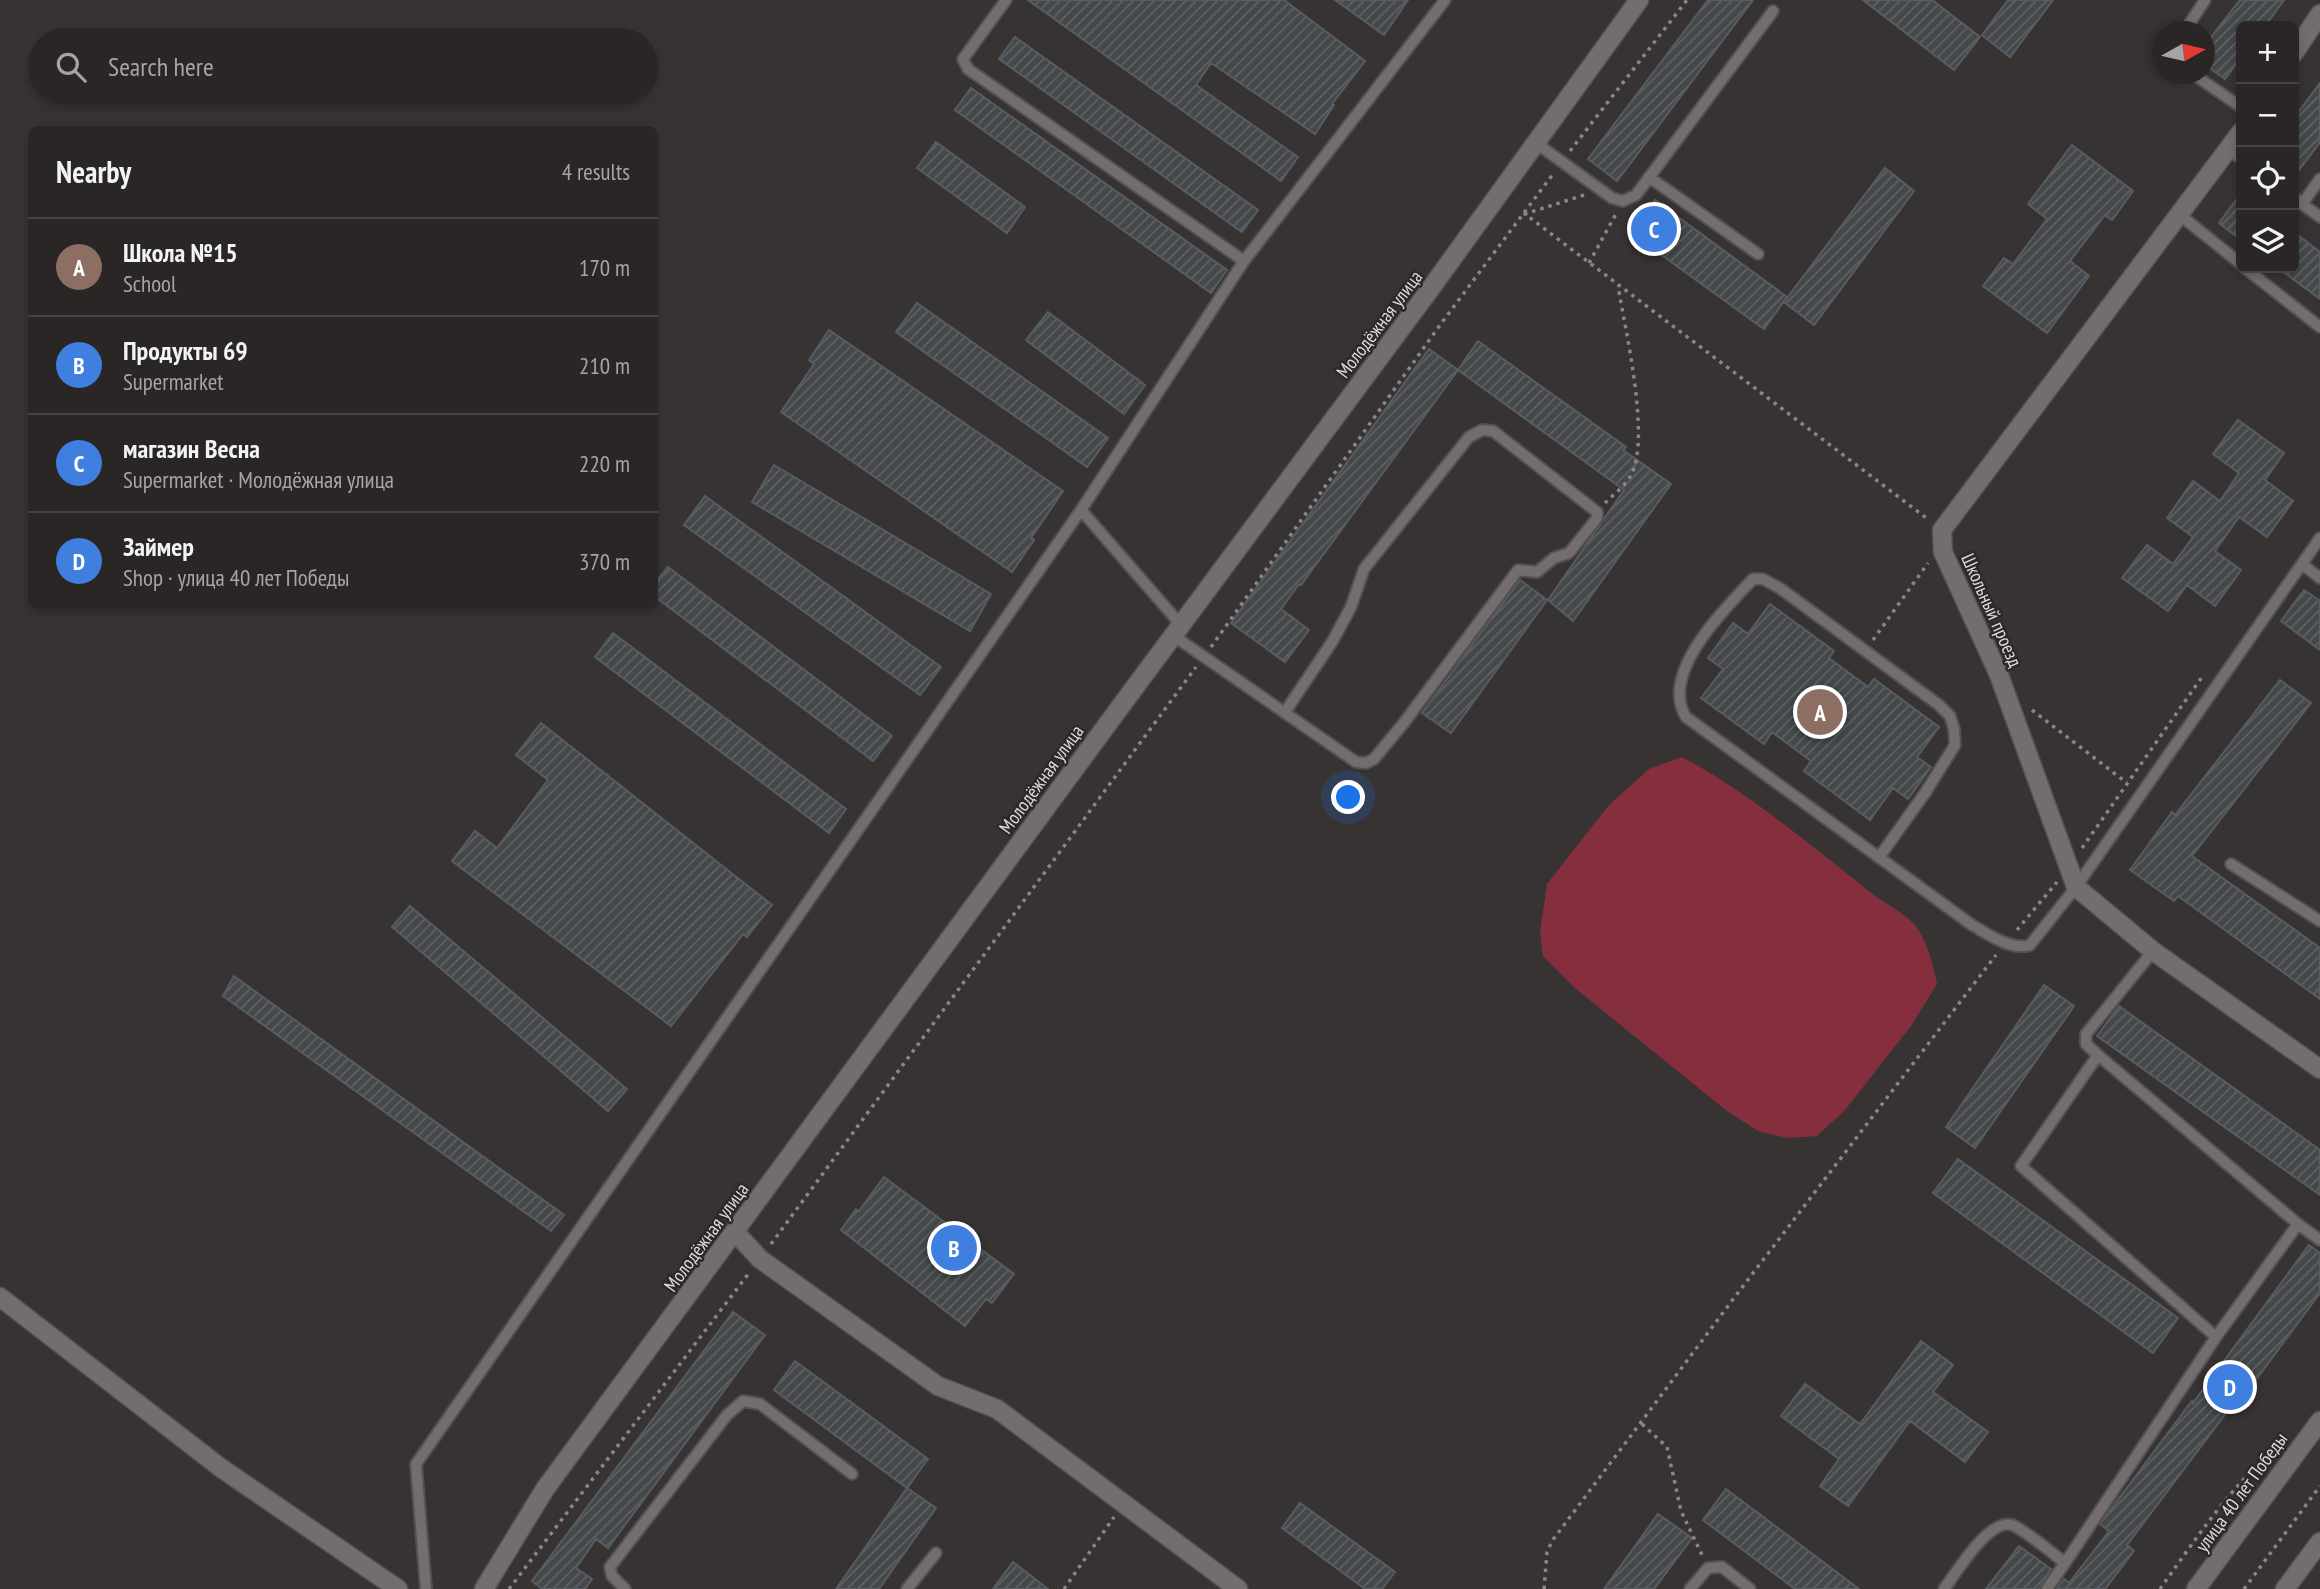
<!DOCTYPE html>
<meta charset="utf-8">
<style>
:root{--surface:#2a2626;--page:#363232;--text:#f1f3f6;--muted:#a5a5a7;--line:#464343;--accent:#d93025}
body{margin:0;font-family:"PT Sans Narrow",sans-serif;background:var(--page);color:var(--text)}
.controls{position:absolute;right:21px;top:21px;display:grid;overflow:hidden;border-radius:10px;box-shadow:0 4px 10px #0003}
.controls button{width:63px;height:63px;display:grid;place-items:center;padding:0;border:0;border-bottom:2px solid var(--line);background:var(--surface);color:var(--text);font:35px sans-serif}
.compass{position:absolute;left:2152px;top:21px;width:63px;height:63px;border-radius:50%;background:var(--surface);box-shadow:0 4px 10px #0003;rotate:82deg}
.you{position:absolute;left:1349px;top:798px;width:24px;height:24px;margin:-18px;border:5px solid #fff;border-radius:50%;background:#1a73e8;box-shadow:0 0 0 10px #1a73e833}
.badge{display:grid;place-items:center;width:46px;height:46px;border-radius:50%;background:var(--accent);color:#fff;font-size:23px;font-weight:700}
.pin{position:absolute;translate:-50% -50%;border:4px solid #fff;box-shadow:0 2px 7px #0006}
.list{margin:0;padding:0;list-style:none}
h2{display:flex;justify-content:space-between;align-items:center;height:91px;margin:0;padding:0 28px;font-size:30px}
h2 small{font-size:23px;font-weight:400;color:var(--muted)}
.list li{display:grid;grid-template-columns:46px 1fr auto;gap:21px;align-items:center;box-sizing:border-box;height:98px;padding:0 28px;border-top:2px solid var(--line)}
.list b{display:block;font-size:26px;white-space:nowrap}
.list p{margin:0;font-size:23px;white-space:nowrap;color:var(--muted)}
.list em{font-size:23px;font-style:normal;color:var(--muted)}
.icon{flex:none;width:38px;height:38px;fill:none;stroke:currentColor;stroke-width:2;stroke-linecap:round;stroke-linejoin:round}
.map{position:relative;flex:none;width:2320px;height:1589px;overflow:hidden}
.search{position:absolute;background:var(--surface);box-shadow:0 4px 10px #0003;left:28px;top:28px;width:630px;height:77px;display:flex;align-items:center;gap:18px;box-sizing:border-box;padding:0 24px;border-radius:38px;color:var(--muted);font-size:26px}
.panel{position:absolute;background:var(--surface);box-shadow:0 4px 10px #0003;left:28px;top:126px;width:630px;height:483px;border-radius:10px}
.map>svg:first-child{display:block}
.pitch{fill:#852f3e}
.building{fill:url(#building-hatch);stroke:#585c60;stroke-width:2}
.lines{fill:none;stroke-linecap:round;stroke-linejoin:round}
.service-casing{stroke:#545051;stroke-width:14}
.minor-casing{stroke:#545051;stroke-width:21}
.path{stroke:#8a8686;stroke-width:3.5;stroke-dasharray:3.5 5;stroke-linecap:butt}
.service{stroke:#736d6d;stroke-width:10}
.minor{stroke:#736d6d;stroke-width:18}
.labels{text-anchor:middle;stroke-width:5;stroke-linejoin:round;paint-order:stroke}
.street-label{font-size:19px;fill:#dedbdb;stroke:#2e2929}
</style>
<div class="map">
<svg width="2320" height="1589" viewBox="0 0 2320 1589">
<defs>
<pattern id="building-hatch" width="6" height="6" patternUnits="userSpaceOnUse" patternTransform="scale(1.75)"><rect width="6" height="6" fill="#44484b"/><path d="M-1 1l2-2M0 6l6-6M5 7l2-2" fill="none" stroke="#5f6264"/></pattern>
</defs>
<rect width="100%" height="100%" fill="#383333"/>
<path class="pitch" d="M 1682,757 C 1748,792 1812,846 1870,892 C 1882,902 1905,913 1914,924 C 1927,940 1933,964 1937,984 L 1911,1026 L 1845,1110 L 1817,1136 L 1788,1138 L 1758,1131 L 1727,1111 L 1576,989 L 1543,956 L 1540,932 L 1547,884 L 1609,805 L 1649,769 Z"/>
<path class="building" d="M 1028,0 L 1284,0 L 1365,61 L 1332,104 L 1334,105 L 1315,134 L 1211,63 L 1196,85 L 1298,157 L 1281,181 Z
M 1335,0 L 1408,0 L 1384,35 Z
M 1708,0 L 1753,0 L 1617,181 L 1588,159 Z
M 1863,0 L 1932,0 L 1980,37 L 1954,70 Z
M 2008,0 L 2053,0 L 2010,57 L 1982,35 Z
M 2240,0 L 2284,0 L 2265,26 L 2241,26 L 2241,57 L 2225,79 L 2204,64 L 2204,46 Z
M 1015,37 L 1258,210 L 1242,232 L 999,59 Z
M 2320,83 L 2320,142 L 2294,177 L 2294,118 Z
M 971,88 L 1227,270 L 1211,293 L 955,110 Z
M 936,142 L 1025,207 L 1007,233 L 917,168 Z
M 2072,145 L 2133,191 L 2112,220 L 2105,215 L 2070,261 L 2089,276 L 2047,333 L 1983,286 L 2004,258 L 2013,264 L 2047,219 L 2028,204 Z
M 1885,168 L 1914,191 L 1814,325 L 1784,302 Z
M 2241,193 L 2241,240 L 2219,223 Z
M 1655,200 L 1787,297 L 1764,329 L 1631,233 Z
M 2294,232 L 2320,252 L 2320,299 L 2278,268 L 2294,268 Z
M 917,303 L 1108,438 L 1087,467 L 896,332 Z
M 1048,312 L 1145,385 L 1124,414 L 1026,340 Z
M 829,330 L 1063,491 L 1031,538 L 1034,540 L 1012,572 L 781,412 L 814,364 L 809,360 Z
M 1478,341 L 1626,447 L 1623,450 L 1671,484 L 1573,621 L 1548,600 L 1624,490 L 1458,370 Z
M 1429,349 L 1458,370 L 1301,585 L 1299,584 L 1281,609 L 1309,630 L 1285,662 L 1231,623 Z
M 2238,420 L 2284,453 L 2265,480 L 2293,501 L 2267,537 L 2239,517 L 2215,551 L 2241,570 L 2215,606 L 2187,585 L 2168,611 L 2122,578 L 2147,545 L 2173,564 L 2193,537 L 2167,518 L 2193,481 L 2220,501 L 2239,473 L 2213,454 Z
M 774,465 L 991,594 L 970,631 L 752,502 Z
M 705,496 L 941,667 L 920,695 L 684,525 Z
M 668,567 L 892,736 L 873,761 L 654,596 L 654,584 Z
M 1520,580 L 1547,600 L 1451,733 L 1422,713 Z
M 2304,590 L 2320,601 L 2320,650 L 2281,621 Z
M 1770,604 L 1834,651 L 1829,658 L 1868,687 L 1874,679 L 1939,727 L 1917,757 L 1931,767 L 1908,799 L 1893,788 L 1870,820 L 1804,771 L 1811,761 L 1772,732 L 1764,744 L 1701,698 L 1723,669 L 1708,658 L 1733,623 L 1748,634 Z
M 613,633 L 846,809 L 829,833 L 595,657 Z
M 2280,680 L 2311,703 L 2192,856 L 2320,948 L 2320,999 L 2178,896 L 2174,901 L 2130,870 L 2172,812 L 2175,815 Z
M 541,723 L 772,905 L 747,937 L 743,934 L 671,1026 L 452,861 L 475,831 L 497,848 L 548,780 L 516,755 Z
M 410,906 L 627,1089 L 608,1111 L 392,927 Z
M 234,976 L 564,1215 L 551,1231 L 223,996 Z
M 2044,985 L 2074,1006 L 1975,1148 L 1946,1127 Z
M 2119,1006 L 2320,1150 L 2320,1195 L 2097,1036 Z
M 1958,1159 L 2178,1318 L 2153,1353 L 1933,1193 Z
M 884,1177 L 1014,1274 L 992,1303 L 986,1299 L 965,1326 L 841,1230 L 856,1209 L 859,1211 Z
M 2309,1245 L 2320,1253 L 2320,1293 L 2236,1407 L 2233,1404 L 2127,1545 L 2134,1551 L 2105,1589 L 2057,1589 L 2064,1579 L 2069,1583 L 2109,1531 L 2100,1524 L 2105,1517 L 2192,1401 L 2193,1403 Z
M 733,1312 L 765,1335 L 608,1548 L 596,1539 L 576,1568 L 592,1579 L 585,1589 L 542,1589 L 532,1581 Z
M 1921,1341 L 1953,1365 L 1933,1392 L 1988,1432 L 1965,1462 L 1910,1421 L 1848,1506 L 1820,1486 L 1839,1459 L 1781,1416 L 1805,1384 L 1860,1424 Z
M 795,1361 L 928,1459 L 907,1488 L 774,1390 Z
M 907,1488 L 936,1508 L 879,1589 L 836,1589 Z
M 1726,1489 L 1859,1589 L 1795,1589 L 1703,1520 Z
M 1300,1503 L 1395,1572 L 1382,1589 L 1365,1589 L 1282,1528 Z
M 1658,1514 L 1692,1538 L 1654,1589 L 1604,1589 Z
M 2019,1546 L 2051,1569 L 2039,1589 L 1986,1589 Z
M 1013,1562 L 1048,1589 L 993,1589 Z"/>
<g class="lines">
<g class="service-casing">
<path id="service" d="M 1006,0 L 963,59 L 968,69 L 1244,261
M 2184,32 L 2205,0
M 2193,74 L 2241,107
M 1536,143 L 1612,198 L 1623,201 L 1636,195 L 1773,11
M 2229,150 L 2241,159
M 1649,177 L 1758,254
M 2294,197 L 2302,204 L 2320,179
M 2302,204 L 2320,217
M 2180,215 L 2241,264
M 2245,268 L 2320,327
M 1081,510 L 1181,625
M 2302,564 L 2320,578
M 1174,636 L 1356,762 L 1366,763 L 1374,759 L 1403,724 L 1518,570 L 1537,572 L 1554,558 L 1569,553 L 1597,518 L 1597,512 L 1493,431 L 1482,430 L 1469,437 L 1364,569 L 1351,607 L 1332,642 L 1285,712
M 1880,856 L 1925,793 L 1955,745 L 1954,729 L 1950,716 L 1939,705 L 1781,589 L 1763,579 L 1753,579 C 1724,609 1659,674 1686,717 L 1972,925 C 1988,934 2011,951 2030,945 L 2076,887 L 2320,538
M 2231,864 L 2320,921
M 2098,1055 L 2086,1044 L 2086,1034 L 2153,951
M 2298,1224 L 2320,1240
M 2065,1563 L 2216,1337 L 2298,1224 L 2098,1055 L 2021,1166 L 2216,1337
M 426,1589 L 416,1464 L 1081,510 L 1244,261 L 1445,0
M 625,1589 L 612,1576 L 610,1567 L 727,1415 L 743,1401 L 760,1404 L 852,1474
M 907,1589 L 936,1553
M 1690,1589 L 1708,1568 L 1722,1567 L 1750,1589
M 1944,1589 C 1957,1572 1989,1518 2012,1525 C 2024,1529 2053,1554 2065,1563 L 2047,1589"/>
</g>
<g class="minor-casing">
<path id="minor" d="M 2294,53 L 2320,14
M 2241,132 L 1942,530 L 1943,552 L 1999,675 L 2076,887 L 2153,951 L 2320,1069
M 735,1232 L 760,1259 L 938,1386 L 997,1409 L 1238,1589
M 0,1297 L 221,1468 L 398,1589
M 484,1589 L 545,1489 L 1112,718 L 1431,288 L 1639,0
M 2196,1589 L 2320,1421
M 2285,1589 L 2320,1542"/>
</g>
<path class="path" d="M 1570,151 L 1687,0
M 1584,195 L 1525,214 L 1929,520
M 1589,263 L 1617,212
M 1605,503 C 1613,495 1626,485 1631,475 C 1651,439 1625,328 1618,286
M 1873,640 L 1928,563
M 1211,647 L 1440,325 L 1553,174
M 2032,710 L 2127,783
M 2082,848 L 2202,677
M 2017,930 L 2057,882
M 771,1244 L 1196,667
M 1642,1424 L 1667,1447 L 1681,1511 L 1702,1555
M 509,1589 L 749,1273
M 1064,1589 L 1114,1517
M 1544,1589 L 1547,1552 L 1552,1541 L 1734,1298 L 1996,955
M 2160,1589 C 2195,1540 2230,1487 2276,1448
M 2244,1589 L 2320,1486"/>
<use href="#service" class="service"/>
<use href="#minor" class="minor"/>
</g>
<g class="labels">
<g class="street-label">
<text transform="translate(1379 324) rotate(-53)" y="7">Молодёжная улица</text>
<text transform="translate(1992 610) rotate(66)" y="7">Школьный проезд</text>
<text transform="translate(1041 779) rotate(-54)" y="7">Молодёжная улица</text>
<text transform="translate(706 1237) rotate(-54)" y="7">Молодёжная улица</text>
<text transform="translate(2241 1492) rotate(-54)" y="7">улица 40 лет Победы</text>
</g>
</g>
</svg>
<div class="controls">
<button>+</button>
<button>−</button>
<button><svg class="icon" aria-label="locate" viewBox="0 0 24 24"><circle cx="12" cy="12" r="6"/><path d="M12 2v4M12 18v4M2 12h4M18 12h4"/></svg></button>
<button><svg class="icon" aria-label="layers" viewBox="0 0 24 24"><path d="M12 4l9 5-9 5-9-5zM3 14l9 5 9-5"/></svg></button>
</div>
<svg class="compass" viewBox="-18 -18 36 36"><path d="M0-13l5 13h-10z" fill="#e53935"/><path d="M0 13l5-13h-10z" fill="#a5a5a7"/></svg>
<div class="you"></div>
<div class="pin badge" style="left:1820px;top:712px;background:#8d6e63">A</div>
<div class="pin badge" style="left:954px;top:1248px;background:#3f7fe0">B</div>
<div class="pin badge" style="left:1654px;top:229px;background:#3f7fe0">C</div>
<div class="pin badge" style="left:2230px;top:1387px;background:#3f7fe0">D</div>
<div class="search"><svg class="icon" aria-label="search" viewBox="0 0 24 24"><circle cx="10" cy="10" r="6"/><path d="M15 15l6 6"/></svg>Search here</div>
<section class="panel">
<h2>Nearby<small>4 results</small></h2>
<ul class="list">
<li><span class="badge" style="background:#8d6e63">A</span><div><b>Школа №15</b><p>School</p></div><em>170 m</em></li>
<li><span class="badge" style="background:#3f7fe0">B</span><div><b>Продукты 69</b><p>Supermarket</p></div><em>210 m</em></li>
<li><span class="badge" style="background:#3f7fe0">C</span><div><b>магазин Весна</b><p>Supermarket · Молодёжная улица</p></div><em>220 m</em></li>
<li><span class="badge" style="background:#3f7fe0">D</span><div><b>Займер</b><p>Shop · улица 40 лет Победы</p></div><em>370 m</em></li>
</ul>
</section>
</div>
